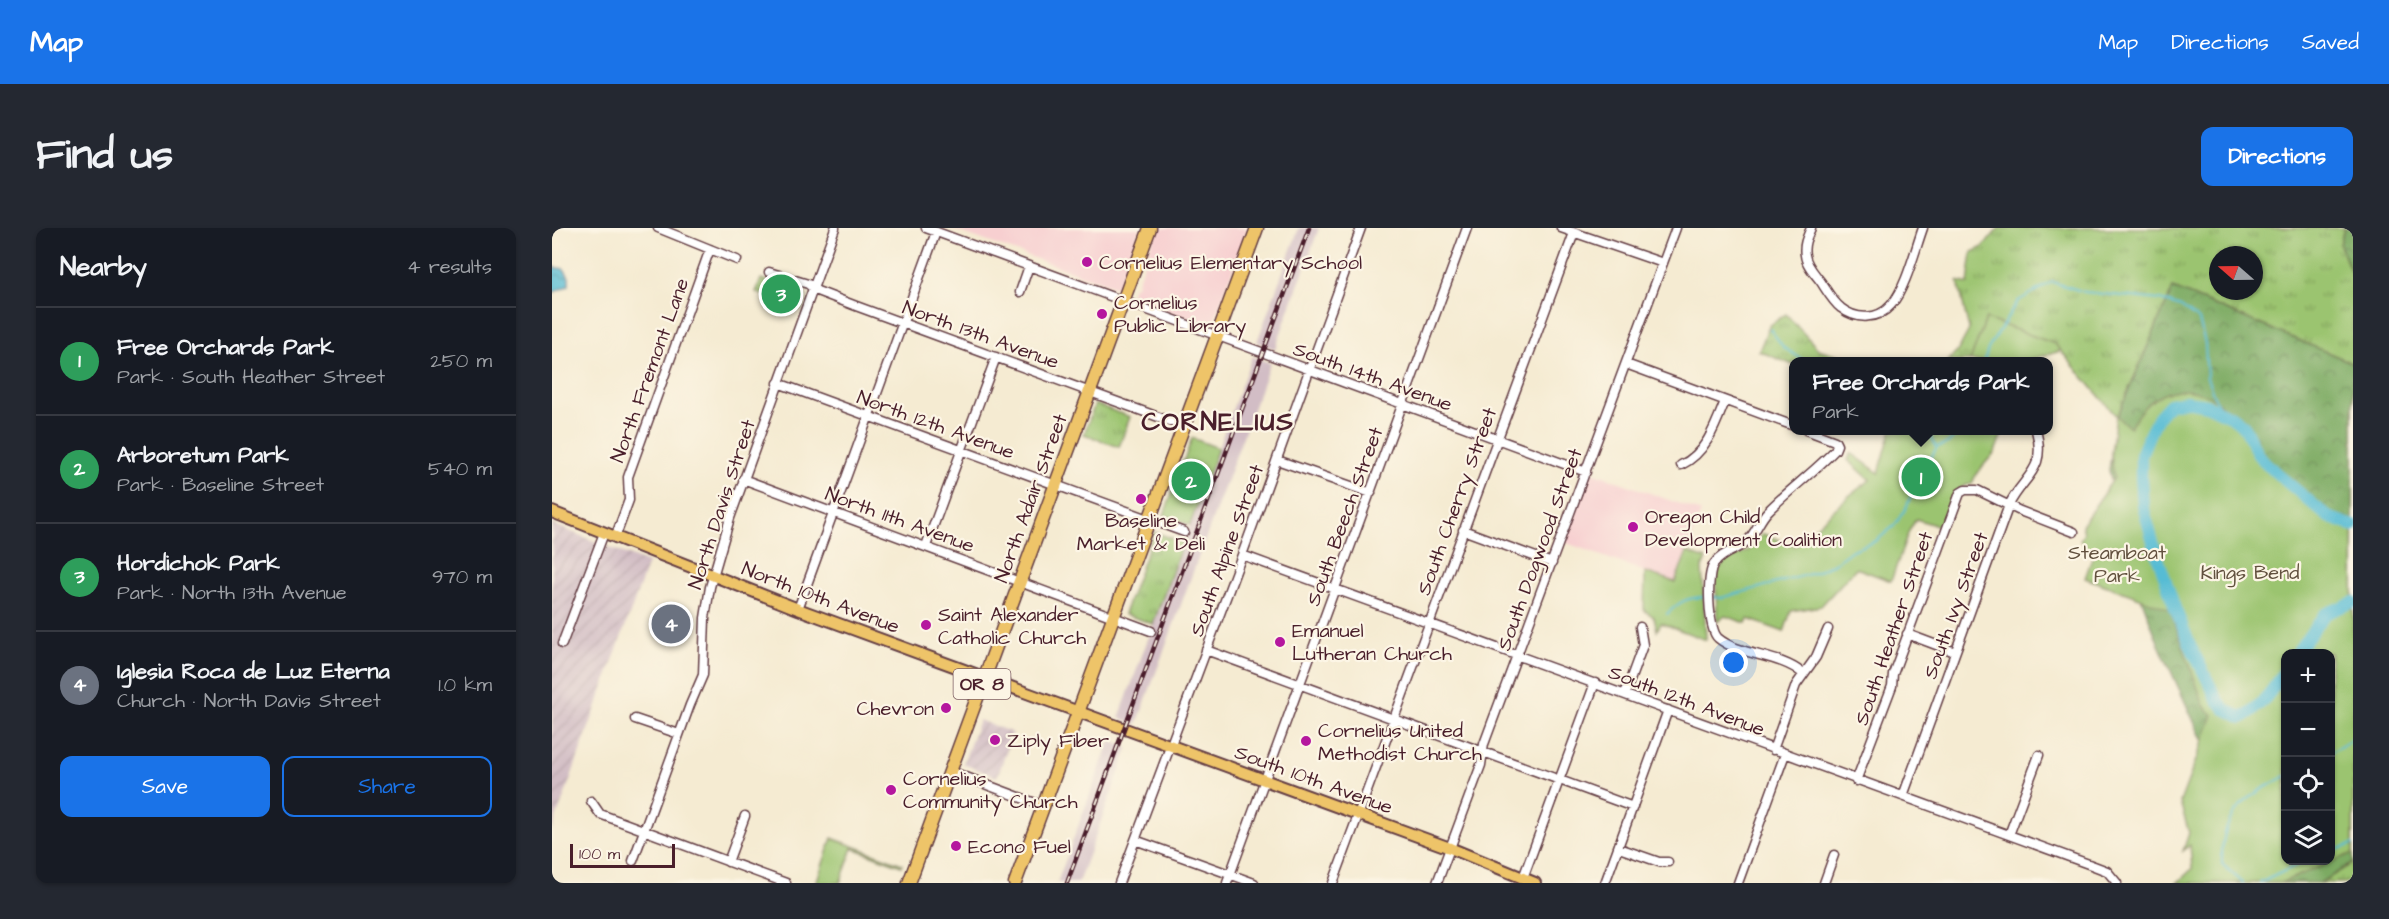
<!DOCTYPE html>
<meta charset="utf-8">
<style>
:root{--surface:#171b24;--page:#242831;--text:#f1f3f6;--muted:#9ea1a6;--line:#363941;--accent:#1a73e8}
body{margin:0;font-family:"Architects Daughter",sans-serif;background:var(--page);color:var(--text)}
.controls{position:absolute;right:18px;bottom:18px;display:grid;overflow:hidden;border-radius:12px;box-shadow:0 2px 4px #0004}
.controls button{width:54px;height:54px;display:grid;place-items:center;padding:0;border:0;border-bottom:2px solid var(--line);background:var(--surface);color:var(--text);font:30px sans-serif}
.compass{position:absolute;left:1657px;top:18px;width:54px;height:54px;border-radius:50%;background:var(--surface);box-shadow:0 2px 4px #0004;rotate:290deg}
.scale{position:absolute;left:18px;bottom:15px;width:105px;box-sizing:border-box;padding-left:6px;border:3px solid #4a1f2b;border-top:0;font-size:16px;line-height:21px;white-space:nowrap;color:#4a1f2b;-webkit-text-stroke:4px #fcf5e5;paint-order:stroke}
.you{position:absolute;left:1182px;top:435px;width:21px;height:21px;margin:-15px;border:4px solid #fff;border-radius:50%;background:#1a73e8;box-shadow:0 0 0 9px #1a73e833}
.badge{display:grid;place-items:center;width:39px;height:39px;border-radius:50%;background:var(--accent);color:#fff;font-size:20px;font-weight:700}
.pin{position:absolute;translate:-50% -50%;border:3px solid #fff;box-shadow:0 2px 6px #0006}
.popup{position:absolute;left:1237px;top:129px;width:264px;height:78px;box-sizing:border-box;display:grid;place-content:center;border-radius:12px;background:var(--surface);filter:drop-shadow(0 2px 4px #0005);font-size:20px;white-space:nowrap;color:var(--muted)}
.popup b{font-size:22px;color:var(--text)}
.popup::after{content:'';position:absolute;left:50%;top:100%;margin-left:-12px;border:12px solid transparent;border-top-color:var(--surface)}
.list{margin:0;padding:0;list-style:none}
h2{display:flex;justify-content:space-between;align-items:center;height:78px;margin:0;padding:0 24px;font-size:26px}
h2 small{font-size:20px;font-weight:400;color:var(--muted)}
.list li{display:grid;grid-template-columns:39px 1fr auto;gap:18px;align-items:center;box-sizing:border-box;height:108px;padding:0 24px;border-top:2px solid var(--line)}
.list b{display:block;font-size:22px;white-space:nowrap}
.list p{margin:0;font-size:20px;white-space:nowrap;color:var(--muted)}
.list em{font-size:20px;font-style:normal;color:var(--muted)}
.actions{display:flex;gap:12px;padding:18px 24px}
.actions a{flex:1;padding:14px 0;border:2px solid var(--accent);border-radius:12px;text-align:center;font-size:21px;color:var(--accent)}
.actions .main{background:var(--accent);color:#fff}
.icon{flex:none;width:33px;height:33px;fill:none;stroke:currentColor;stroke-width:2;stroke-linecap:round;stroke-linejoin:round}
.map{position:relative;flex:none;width:1801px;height:655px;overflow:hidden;border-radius:12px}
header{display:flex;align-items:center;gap:36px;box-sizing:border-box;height:84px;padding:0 30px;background:var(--accent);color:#fff}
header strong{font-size:28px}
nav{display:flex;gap:33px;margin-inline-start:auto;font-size:21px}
.intro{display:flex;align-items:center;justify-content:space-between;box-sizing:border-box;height:144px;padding:0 36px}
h1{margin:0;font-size:42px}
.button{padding:15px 27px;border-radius:12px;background:var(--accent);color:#fff;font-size:21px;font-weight:700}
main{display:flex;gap:36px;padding:0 36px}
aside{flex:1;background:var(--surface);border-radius:12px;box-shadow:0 2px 4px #0004}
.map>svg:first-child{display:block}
.built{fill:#f7cfd0}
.industrial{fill:url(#industrial-furrows)}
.railway{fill:#d2bdc5}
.grass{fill:url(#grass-tufts);stroke:#72724d;stroke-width:1.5;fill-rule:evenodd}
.forest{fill:url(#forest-crowns);stroke:#636446;stroke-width:1.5;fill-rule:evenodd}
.park{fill:#9bc46f;stroke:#72724d;stroke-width:1.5;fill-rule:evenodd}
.water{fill:url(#water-ripples);stroke:#506e80;stroke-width:1.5}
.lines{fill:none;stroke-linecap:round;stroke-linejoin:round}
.stream{stroke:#56bcd4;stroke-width:2}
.river{stroke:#56bcd4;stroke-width:12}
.minor-casing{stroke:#643e44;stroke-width:11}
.major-casing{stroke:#643e44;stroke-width:14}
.highway-casing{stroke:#643e44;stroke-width:15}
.minor{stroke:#fff;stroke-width:8}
.major{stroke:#eec469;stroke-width:10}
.highway{stroke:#eec469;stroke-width:12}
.rail-casing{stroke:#4a1f2b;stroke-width:4.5}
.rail{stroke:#fcf5e5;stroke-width:2;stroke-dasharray:7;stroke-linecap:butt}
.poi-dot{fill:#b5179e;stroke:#fcf5e5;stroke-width:2}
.labels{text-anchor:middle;stroke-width:4.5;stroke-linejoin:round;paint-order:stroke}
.shield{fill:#fcf5e5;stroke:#7f5f63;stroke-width:1.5}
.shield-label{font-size:18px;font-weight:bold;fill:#4a1f2b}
.poi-label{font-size:20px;fill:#4a1f2b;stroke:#fcf5e5;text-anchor:start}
.street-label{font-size:20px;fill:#4a1f2b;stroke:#fcf5e5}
.park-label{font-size:20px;fill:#62513f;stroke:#fcf5e5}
.district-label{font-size:26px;font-weight:bold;letter-spacing:1.5px;fill:#4a1f2b;stroke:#fcf5e5}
</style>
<header>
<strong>Map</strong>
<nav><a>Map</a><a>Directions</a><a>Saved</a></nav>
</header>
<div class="intro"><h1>Find us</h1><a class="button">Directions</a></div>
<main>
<aside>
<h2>Nearby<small>4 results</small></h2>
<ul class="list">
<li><span class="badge" style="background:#2e9e5b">1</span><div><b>Free Orchards Park</b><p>Park · South Heather Street</p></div><em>250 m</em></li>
<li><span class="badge" style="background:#2e9e5b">2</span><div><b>Arboretum Park</b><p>Park · Baseline Street</p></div><em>540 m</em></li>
<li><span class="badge" style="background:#2e9e5b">3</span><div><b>Hordichok Park</b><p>Park · North 13th Avenue</p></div><em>970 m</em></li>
<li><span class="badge" style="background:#6b7280">4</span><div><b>Iglesia Roca de Luz Eterna</b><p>Church · North Davis Street</p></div><em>1.0 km</em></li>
</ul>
<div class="actions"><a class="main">Save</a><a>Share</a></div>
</aside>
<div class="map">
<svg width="1801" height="655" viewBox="0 0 1801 655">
<defs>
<pattern id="industrial-furrows" width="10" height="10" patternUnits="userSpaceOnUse" patternTransform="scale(1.5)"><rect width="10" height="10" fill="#d2bdc5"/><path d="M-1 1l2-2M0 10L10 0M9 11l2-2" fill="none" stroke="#b6a2a9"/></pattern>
<pattern id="grass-tufts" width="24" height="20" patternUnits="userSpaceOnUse" patternTransform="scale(1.5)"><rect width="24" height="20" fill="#9bc46f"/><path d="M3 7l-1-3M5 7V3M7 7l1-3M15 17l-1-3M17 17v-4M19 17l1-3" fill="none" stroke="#809f5b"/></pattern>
<pattern id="forest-crowns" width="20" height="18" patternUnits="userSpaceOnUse" patternTransform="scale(1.5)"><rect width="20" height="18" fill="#7caa62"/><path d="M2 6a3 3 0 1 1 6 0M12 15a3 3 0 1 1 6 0" fill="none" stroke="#688a51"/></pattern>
<pattern id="water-ripples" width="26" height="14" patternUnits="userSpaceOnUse" patternTransform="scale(1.5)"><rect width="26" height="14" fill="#56bcd4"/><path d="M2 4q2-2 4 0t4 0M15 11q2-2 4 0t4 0" fill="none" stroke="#4998ac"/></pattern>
</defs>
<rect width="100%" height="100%" fill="#fcf5e5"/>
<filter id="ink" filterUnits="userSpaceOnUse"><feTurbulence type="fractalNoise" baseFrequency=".0167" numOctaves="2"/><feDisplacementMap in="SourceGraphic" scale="12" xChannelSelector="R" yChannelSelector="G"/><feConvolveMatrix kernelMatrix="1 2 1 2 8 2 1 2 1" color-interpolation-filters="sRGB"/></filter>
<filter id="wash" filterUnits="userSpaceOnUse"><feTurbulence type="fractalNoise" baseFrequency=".008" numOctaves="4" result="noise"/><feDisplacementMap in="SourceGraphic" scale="24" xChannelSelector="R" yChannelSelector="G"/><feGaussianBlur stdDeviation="1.35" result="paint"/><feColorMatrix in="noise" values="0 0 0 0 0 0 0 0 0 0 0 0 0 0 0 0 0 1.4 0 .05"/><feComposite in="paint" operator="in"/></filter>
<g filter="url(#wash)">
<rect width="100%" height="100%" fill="#f5ebd2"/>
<path class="built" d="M 397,0 L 588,0 L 567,56 L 564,59 Z
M 605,0 L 696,0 L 664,88 L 662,99 L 657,101 L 650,95 L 579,70 L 580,60 L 584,58 Z
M 1038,243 L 1149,284 L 1123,355 L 1012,314 Z"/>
<path class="industrial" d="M 0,296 L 96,335 L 0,602 Z
M 427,492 L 461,505 L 445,549 L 411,536 Z"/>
<path class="railway" d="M 747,0 L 767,0 L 723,121 L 705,114 Z
M 700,128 L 718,135 L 585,496 L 567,490 Z
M 558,513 L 576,520 L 526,655 L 505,655 Z"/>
<path class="grass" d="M 1447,0 L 1792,0 L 1788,17 L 1801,49 L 1801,135 L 1621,60 L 1565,189 L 1503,116 L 1434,91 L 1418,133 L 1395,134 L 1405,124 L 1417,102 L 1406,53 L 1416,56 L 1420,24 L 1431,19 ZM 1666,27 L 1702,27 L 1702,63 L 1666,63 Z
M 1234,86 L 1266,121 L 1305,133 L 1242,134 L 1241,137 L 1207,123 L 1217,98 Z
M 543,176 L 578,189 L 567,219 L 532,206 Z
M 602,304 L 631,314 L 601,396 L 572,386 Z
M 1801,635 L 1801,655 L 1768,655 Z"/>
<path class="forest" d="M 1792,0 L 1801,0 L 1801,49 L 1788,17 Z
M 1621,60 L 1801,135 L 1801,635 L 1768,655 L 1653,655 L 1658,529 L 1607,417 L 1579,343 L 1557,242 L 1565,189 ZM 1734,425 L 1778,425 L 1778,632 L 1734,632 Z"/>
<path class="park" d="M 209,51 L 231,58 L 230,60 L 254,69 L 249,81 L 204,64 Z
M 1434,91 L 1503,116 L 1509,123 L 1472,133 L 1418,133 Z
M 1626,162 C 1667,160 1682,192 1704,220 C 1730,252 1759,289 1801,295 L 1801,625 L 1728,655 L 1625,655 L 1640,641 L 1638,617 L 1631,623 L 1637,605 L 1628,574 L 1661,487 L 1652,478 L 1618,381 L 1533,350 L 1541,327 L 1528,312 L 1532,305 L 1530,297 L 1562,250 L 1559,225 L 1564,187 L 1578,200 C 1588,179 1603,166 1626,162 ZM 1734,425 L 1778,425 L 1778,632 L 1734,632 Z
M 1339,203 L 1451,203 L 1443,224 L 1424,246 L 1420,256 C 1398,257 1395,282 1389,299 L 1364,291 L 1357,303 L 1339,353 L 1304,340 L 1269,378 L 1239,383 L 1232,404 L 1196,391 L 1194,395 L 1173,388 L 1165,394 L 1164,353 L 1167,341 L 1175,332 L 1197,322 L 1211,306 L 1243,318 L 1298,267 L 1318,252 L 1296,232 L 1299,225 L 1327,245 Z
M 640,210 L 666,220 L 638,297 L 612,287 Z
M 1135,324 L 1154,331 L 1150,340 L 1154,412 L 1109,395 L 1105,403 L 1102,389 L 1092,382 L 1093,344 L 1123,354 Z
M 280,610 L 350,636 L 349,638 L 301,620 L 288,655 L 264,655 Z"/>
<path class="water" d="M 0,39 L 12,41 L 17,49 L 17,57 L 0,65 Z"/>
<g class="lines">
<path class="stream" d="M 1218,101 L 1232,120 L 1255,134
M 1432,134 L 1436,121 L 1466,73 L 1500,54 L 1533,64 L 1608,72 L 1629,79 L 1647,92 L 1653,115 L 1655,150 L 1668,183
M 1375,202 L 1384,218
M 1160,369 L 1169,370 L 1265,344 L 1284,334 L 1300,322 L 1324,313 L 1342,298 L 1354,280 L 1367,250 L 1385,219 L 1398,214 L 1408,202
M 1115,386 C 1128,373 1136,369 1154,369
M 1778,525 L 1801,511
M 1778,624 L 1801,616
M 1691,655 L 1670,636 C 1668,585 1692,570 1734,548
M 1708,655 L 1755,632"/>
<path class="river" d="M 1744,425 L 1773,386 L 1801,374
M 1734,440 C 1722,460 1711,477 1690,490 L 1673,481 L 1665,471 L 1640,421 L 1623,380 L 1603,321 L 1591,278 L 1589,250 L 1589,227 L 1598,205 L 1607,188 L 1618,176 L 1634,173 L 1655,177 L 1680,189 L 1692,198 L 1706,227 L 1723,244 L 1776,289 L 1801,298"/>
</g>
</g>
<g filter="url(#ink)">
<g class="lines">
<g class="minor-casing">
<path id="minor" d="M 106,0 L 185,32
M 374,0 L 1034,244
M 1009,0 L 1111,35
M 1259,0 C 1255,9 1251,17 1253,27 C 1254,37 1263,46 1269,54 C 1275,63 1281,74 1289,80 C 1304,92 1326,92 1339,77 C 1354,60 1363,22 1371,0
M 217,44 L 256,56 L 265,63 L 304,78 L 631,198
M 468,64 L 477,38
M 1074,136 L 1242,198
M 226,155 L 632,304
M 725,232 L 819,265
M 1129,237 C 1154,226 1164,196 1173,173
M 191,251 L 599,403
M 911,302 L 1000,335
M 63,310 L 77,272 L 76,249 L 158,21
M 374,318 L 444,129
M 690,327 L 1542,638 L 1555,643 L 1565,655
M 246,381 L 384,4
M 1355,406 L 1403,424
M 10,416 L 52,305
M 654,422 L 1081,579
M 1250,445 C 1228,426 1187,428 1166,410 C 1156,401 1154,347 1162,336 C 1171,323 1185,323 1195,313 C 1204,305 1207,292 1216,283 C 1237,262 1263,243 1283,222 L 1285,217 L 1283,213 L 1254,202
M 1073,466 L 1091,417 L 1088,399
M 83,491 L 127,506
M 1221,522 L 1244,457 L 1264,429 L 1276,401
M 398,543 L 491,578
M 1304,553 L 1340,458 L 1341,446 L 1408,265 L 1413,262 L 1425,262 L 1468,283 L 1522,304
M 1351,568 L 1457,277 C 1472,247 1495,243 1484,202
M 39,573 L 48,586 L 234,655
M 1457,607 L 1487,527
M 583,612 L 702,655
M 1067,620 L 1107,634 L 1116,634
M 81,633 L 138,477 L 151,447 L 153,390 L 158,359 L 178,290 L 283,0
M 176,634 L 193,588
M 971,650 L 1043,455
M 567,655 L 690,327 L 809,0
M 675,655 L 915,0
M 781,655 L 1022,5
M 885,655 L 929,537 L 932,516 L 1124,0
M 1053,655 L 1116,482
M 1186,655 L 1233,526
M 1272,655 L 1282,627"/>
</g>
<g class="major-casing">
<path id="major" d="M 0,284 L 246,381 L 898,620 L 983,655"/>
</g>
<g class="highway-casing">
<path id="highway" d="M 357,655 L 598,0
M 463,655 L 705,0"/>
</g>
<use href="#minor" class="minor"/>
<use href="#major" class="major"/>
<use href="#highway" class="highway"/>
<g class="rail-casing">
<path id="rail" d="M 515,655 L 757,0"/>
</g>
<use href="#rail" class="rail"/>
</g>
</g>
<g class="poi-dot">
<circle cx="535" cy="34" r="6"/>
<circle cx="550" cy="86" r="6"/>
<circle cx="589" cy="271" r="6"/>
<circle cx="1081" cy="299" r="6"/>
<circle cx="374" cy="397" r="6"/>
<circle cx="728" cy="414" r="6"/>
<circle cx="394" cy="480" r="6"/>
<circle cx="443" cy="512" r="6"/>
<circle cx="754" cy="513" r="6"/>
<circle cx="339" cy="562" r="6"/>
<circle cx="404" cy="618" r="6"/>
</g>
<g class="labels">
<rect class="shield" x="401.5" y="441" width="57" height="30" rx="4.5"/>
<g class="shield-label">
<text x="430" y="462">OR 8</text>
</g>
<g class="poi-label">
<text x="547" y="41">Cornelius Elementary School</text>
<text x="562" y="81">Cornelius<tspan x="562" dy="23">Public Library</tspan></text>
<text x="1093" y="295">Oregon Child<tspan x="1093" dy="23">Development Coalition</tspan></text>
<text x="589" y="299" text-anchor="middle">Baseline<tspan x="589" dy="23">Market &amp; Deli</tspan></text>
<text x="386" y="393">Saint Alexander<tspan x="386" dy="23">Catholic Church</tspan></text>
<text x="740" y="409">Emanuel<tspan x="740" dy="23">Lutheran Church</tspan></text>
<text x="382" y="487" text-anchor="end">Chevron</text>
<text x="766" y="509">Cornelius United<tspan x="766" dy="23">Methodist Church</tspan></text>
<text x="455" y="519">Ziply Fiber</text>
<text x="351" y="557">Cornelius<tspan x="351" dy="23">Community Church</tspan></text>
<text x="416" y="625">Econo Fuel</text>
</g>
<g class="street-label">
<text transform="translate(429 106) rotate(20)" y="7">North 13th Avenue</text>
<text transform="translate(97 142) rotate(-70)" y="7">North Fremont Lane</text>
<text transform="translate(821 148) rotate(20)" y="7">South 14th Avenue</text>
<text transform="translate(384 196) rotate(20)" y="7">North 12th Avenue</text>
<text transform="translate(478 270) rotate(-70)" y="7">North Adair Street</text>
<text transform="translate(904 273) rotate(-70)" y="7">South Cherry Street</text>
<text transform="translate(169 276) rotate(-72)" y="7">North Davis Street</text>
<text transform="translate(792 288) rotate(-70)" y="7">South Beech Street</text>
<text transform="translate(348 291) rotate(20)" y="7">North 11th Avenue</text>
<text transform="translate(987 321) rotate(-70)" y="7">South Dogwood Street</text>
<text transform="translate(674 322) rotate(-70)" y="7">South Alpine Street</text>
<text transform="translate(269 369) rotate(21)" y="7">North 10th Avenue</text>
<text transform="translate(1403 377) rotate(-70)" y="7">South Ivy Street</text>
<text transform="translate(1341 400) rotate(-71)" y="7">South Heather Street</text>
<text transform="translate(1135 472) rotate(21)" y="7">South 12th Avenue</text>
<text transform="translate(762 551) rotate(20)" y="7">South 10th Avenue</text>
</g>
<g class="park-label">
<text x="1565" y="331">Steamboat<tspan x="1565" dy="23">Park</tspan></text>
<text x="1698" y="351">Kings Bend</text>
</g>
<g class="district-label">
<text x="666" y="202">CORNELIUS</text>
</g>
</g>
</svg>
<div class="controls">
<button>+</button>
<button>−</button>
<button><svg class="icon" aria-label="locate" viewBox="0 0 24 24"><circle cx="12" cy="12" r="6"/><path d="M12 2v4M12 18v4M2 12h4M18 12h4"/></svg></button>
<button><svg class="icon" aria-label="layers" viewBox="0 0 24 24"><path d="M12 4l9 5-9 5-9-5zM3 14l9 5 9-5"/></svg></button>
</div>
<svg class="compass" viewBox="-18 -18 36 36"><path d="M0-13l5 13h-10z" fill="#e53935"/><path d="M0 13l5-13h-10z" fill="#9ea1a6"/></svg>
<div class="scale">100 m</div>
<div class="you"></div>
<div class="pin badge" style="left:1369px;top:249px;background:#2e9e5b">1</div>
<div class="popup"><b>Free Orchards Park</b>Park</div>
<div class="pin badge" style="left:639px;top:253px;background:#2e9e5b">2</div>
<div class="pin badge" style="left:229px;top:66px;background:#2e9e5b">3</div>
<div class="pin badge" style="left:119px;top:396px;background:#6b7280">4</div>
</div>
</main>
